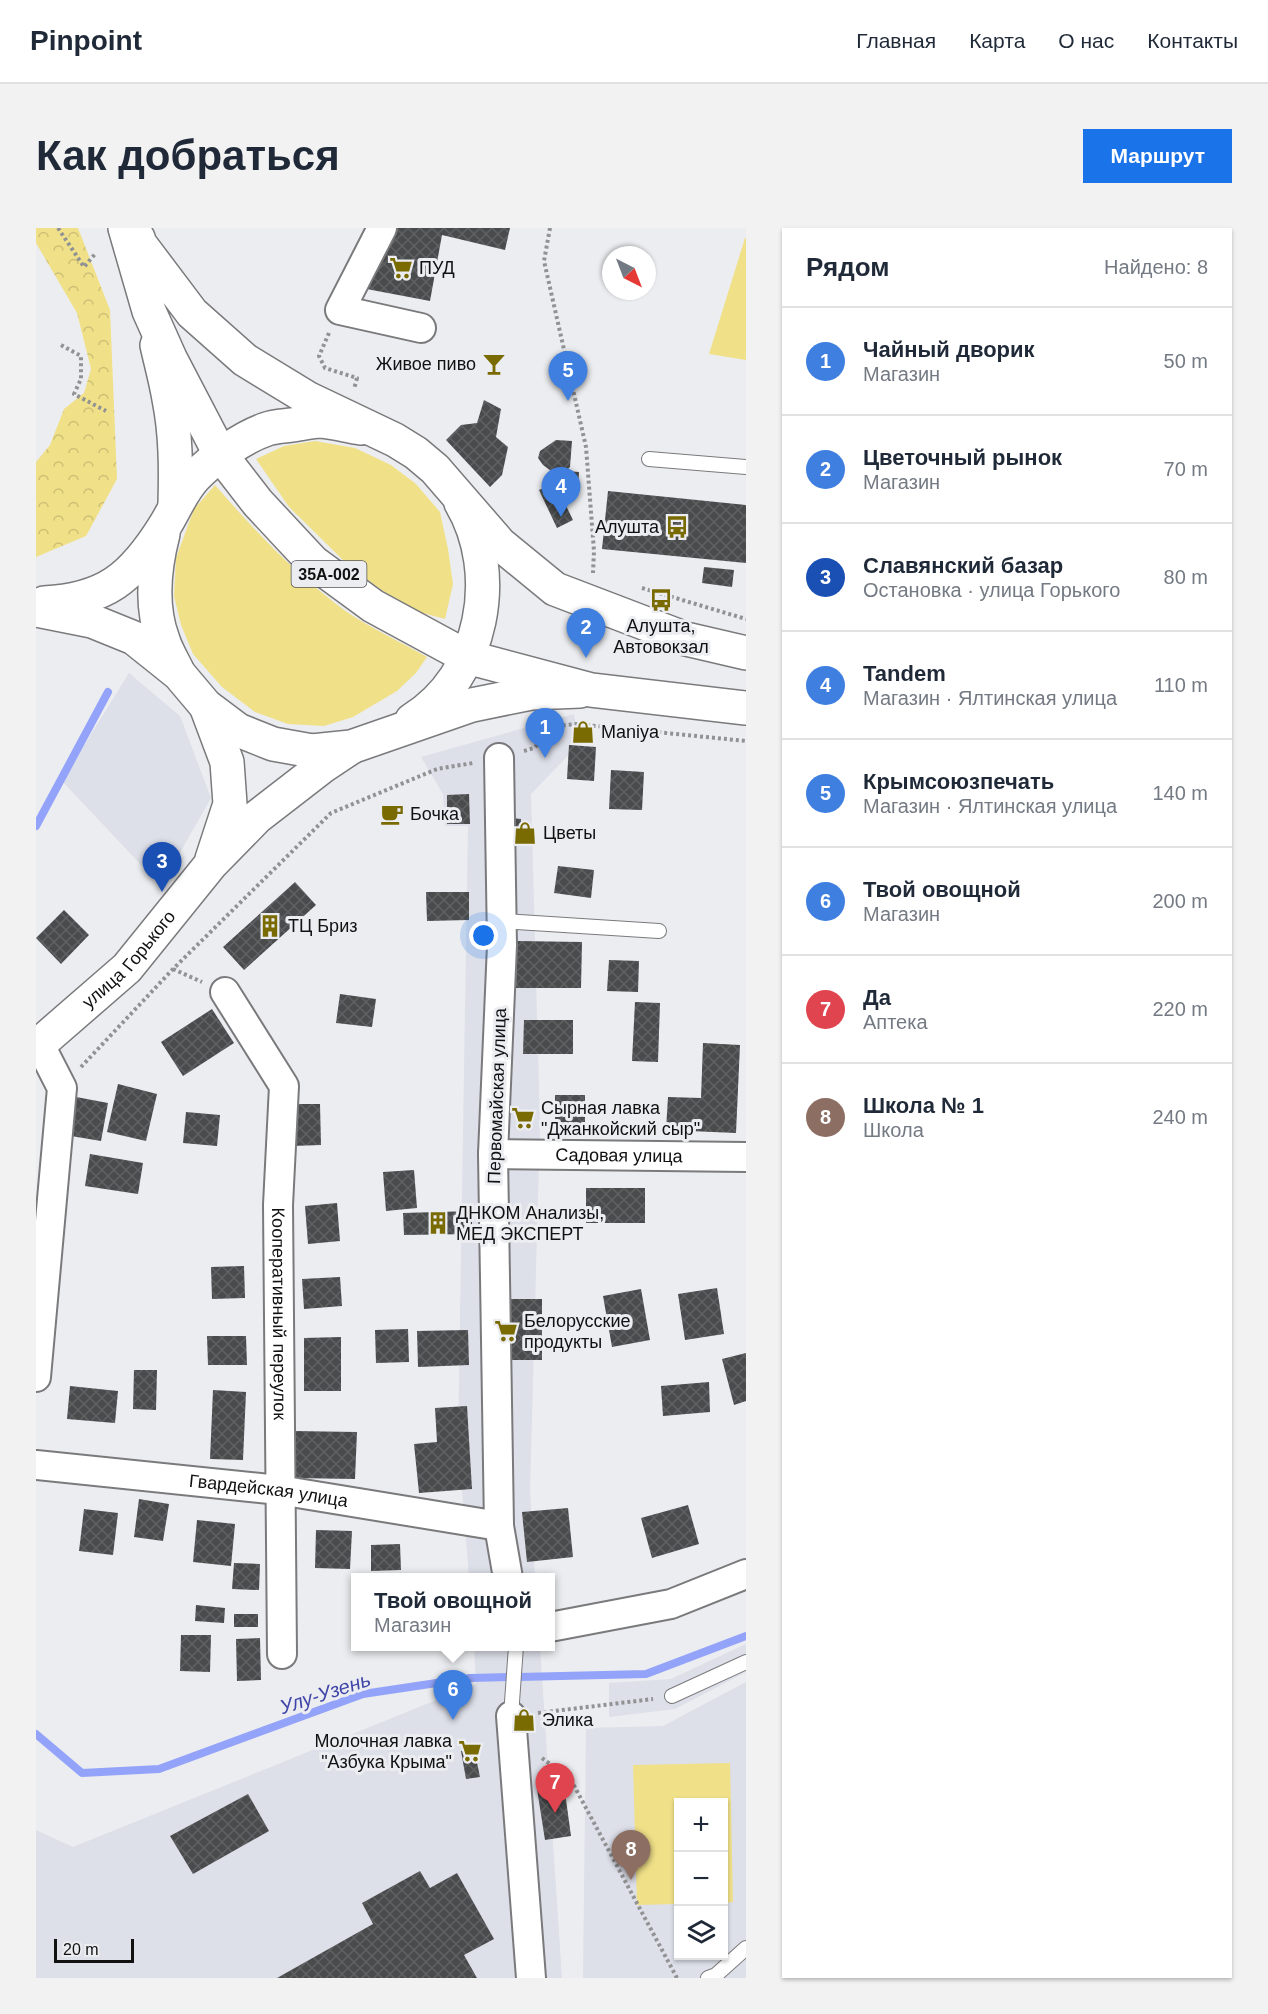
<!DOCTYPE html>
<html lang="ru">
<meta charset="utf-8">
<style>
:root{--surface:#fff;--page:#f2f2f3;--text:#1f2937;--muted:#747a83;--line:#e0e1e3;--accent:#1a73e8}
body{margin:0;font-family:Helvetica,sans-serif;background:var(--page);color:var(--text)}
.controls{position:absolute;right:18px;bottom:18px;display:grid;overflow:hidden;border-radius:0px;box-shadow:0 2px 4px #0004}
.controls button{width:54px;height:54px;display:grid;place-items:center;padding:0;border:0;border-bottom:2px solid var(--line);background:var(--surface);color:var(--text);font:30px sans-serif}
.compass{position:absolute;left:566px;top:18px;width:54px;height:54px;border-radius:50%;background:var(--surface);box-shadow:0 2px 4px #0004;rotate:138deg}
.scale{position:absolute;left:18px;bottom:15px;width:80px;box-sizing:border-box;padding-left:6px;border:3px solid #111112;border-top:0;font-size:16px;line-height:21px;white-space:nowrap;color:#111112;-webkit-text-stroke:4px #ecedf0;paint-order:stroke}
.you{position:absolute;left:448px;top:708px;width:21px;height:21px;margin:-15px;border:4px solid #fff;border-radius:50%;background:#1a73e8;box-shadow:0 0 0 9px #1a73e833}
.badge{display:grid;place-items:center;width:39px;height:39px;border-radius:50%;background:var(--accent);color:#fff;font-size:20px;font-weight:700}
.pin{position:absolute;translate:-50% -50px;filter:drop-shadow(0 2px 3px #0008)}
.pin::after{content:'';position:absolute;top:32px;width:21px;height:18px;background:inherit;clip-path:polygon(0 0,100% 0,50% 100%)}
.popup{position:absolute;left:315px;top:1345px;width:204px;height:78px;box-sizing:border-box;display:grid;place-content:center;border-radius:0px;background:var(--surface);filter:drop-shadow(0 2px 4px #0005);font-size:20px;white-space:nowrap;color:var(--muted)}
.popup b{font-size:22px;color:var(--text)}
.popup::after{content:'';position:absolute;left:50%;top:100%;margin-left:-12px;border:12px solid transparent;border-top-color:var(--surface)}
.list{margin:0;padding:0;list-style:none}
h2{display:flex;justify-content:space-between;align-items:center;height:78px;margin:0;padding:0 24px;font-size:26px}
h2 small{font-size:20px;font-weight:400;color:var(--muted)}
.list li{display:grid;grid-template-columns:39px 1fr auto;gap:18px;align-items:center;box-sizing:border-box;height:108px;padding:0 24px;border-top:2px solid var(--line)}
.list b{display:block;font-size:22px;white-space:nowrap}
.list p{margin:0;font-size:20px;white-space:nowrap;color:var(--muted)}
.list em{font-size:20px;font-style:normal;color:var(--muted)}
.icon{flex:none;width:33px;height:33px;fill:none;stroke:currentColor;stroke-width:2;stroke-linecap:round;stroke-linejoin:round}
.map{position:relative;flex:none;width:710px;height:1750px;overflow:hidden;border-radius:0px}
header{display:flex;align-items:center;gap:36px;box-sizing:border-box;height:84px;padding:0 30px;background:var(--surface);border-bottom:2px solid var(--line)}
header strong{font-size:28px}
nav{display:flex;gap:33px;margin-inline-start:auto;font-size:21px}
.intro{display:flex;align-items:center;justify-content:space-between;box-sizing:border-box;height:144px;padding:0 36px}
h1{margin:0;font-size:42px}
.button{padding:15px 27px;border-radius:0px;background:var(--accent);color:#fff;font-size:21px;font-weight:700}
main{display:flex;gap:36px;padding:0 36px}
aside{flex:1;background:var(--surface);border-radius:0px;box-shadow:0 2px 4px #0004}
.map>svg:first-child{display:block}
.built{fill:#dddfe9;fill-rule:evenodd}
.green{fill:#f0e088}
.forest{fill:url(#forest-crowns)}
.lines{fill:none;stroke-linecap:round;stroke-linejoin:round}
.stream{stroke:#94a3fa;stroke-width:8}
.building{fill:url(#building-cross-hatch)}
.lane-casing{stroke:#7a7a7d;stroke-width:16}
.street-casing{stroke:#7a7a7d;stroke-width:32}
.secondary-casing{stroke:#7a7a7d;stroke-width:36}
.highway-casing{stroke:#7a7a7d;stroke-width:36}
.path{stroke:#919294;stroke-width:4;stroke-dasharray:3 3;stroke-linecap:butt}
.lane{stroke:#fff;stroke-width:14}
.street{stroke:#fff;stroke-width:28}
.secondary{stroke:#fff;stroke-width:33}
.highway{stroke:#fff;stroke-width:33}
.labels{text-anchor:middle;stroke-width:6;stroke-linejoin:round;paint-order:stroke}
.shield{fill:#ecedf0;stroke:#535355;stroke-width:1.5}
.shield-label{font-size:16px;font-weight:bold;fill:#111112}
.poi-label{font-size:18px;fill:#111112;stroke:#ecedf0;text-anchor:start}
.street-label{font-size:18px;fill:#111112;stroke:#ecedf0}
.water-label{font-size:20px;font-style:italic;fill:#4046a9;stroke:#ecedf0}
</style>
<header>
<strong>Pinpoint</strong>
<nav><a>Главная</a><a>Карта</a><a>О нас</a><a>Контакты</a></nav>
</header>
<div class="intro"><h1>Как добраться</h1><a class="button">Маршрут</a></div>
<main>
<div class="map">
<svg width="710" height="1750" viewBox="0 0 710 1750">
<defs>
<pattern id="forest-crowns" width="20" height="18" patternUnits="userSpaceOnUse" patternTransform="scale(1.5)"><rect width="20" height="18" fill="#f0e088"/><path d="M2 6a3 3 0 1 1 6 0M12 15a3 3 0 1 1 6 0" fill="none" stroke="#cdbf74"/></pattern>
<pattern id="building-cross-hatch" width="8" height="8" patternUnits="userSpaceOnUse" patternTransform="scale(1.5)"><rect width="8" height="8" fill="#4a4b4d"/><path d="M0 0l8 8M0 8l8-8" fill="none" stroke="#606162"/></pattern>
</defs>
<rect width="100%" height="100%" fill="#ecedf0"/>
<path class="built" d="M 93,445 L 144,488 L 175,570 L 125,658 L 26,553 Z
M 538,486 L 543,516 L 495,566 L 504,896 L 494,1262 L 499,1349 L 433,1349 L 422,1213 L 432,598 L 409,598 L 407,566 L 385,529 Z
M 710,1416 L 710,1444 L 639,1481 L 573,1489 L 573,1455 L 635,1451 Z
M 438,1419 L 504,1419 L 526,1750 L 0,1750 L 0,1602 L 37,1619 L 440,1456 Z
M 710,1454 L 710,1750 L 547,1750 L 550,1500 L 627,1498 ZM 642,1574 L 688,1574 L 688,1728 L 642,1728 Z"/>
<path class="green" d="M 709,10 L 710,10 L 710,132 L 673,126 Z
M 279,213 L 319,220 L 355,237 L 380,256 L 404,284 L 412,321 L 417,356 L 409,391 L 383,384 L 347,363 L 313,338 L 253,279 L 220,231 L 248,218 Z
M 179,257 C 219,303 262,349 311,384 C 336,401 365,414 391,429 L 380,445 L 361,463 L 317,489 L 288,498 L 252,496 L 219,484 L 186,459 L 157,426 L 145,397 L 138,368 L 140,330 L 158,281 Z
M 694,1535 L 697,1674 L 688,1675 L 688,1574 L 642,1574 L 642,1676 L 601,1677 L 597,1537 Z"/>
<path class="forest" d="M 0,0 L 42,0 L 74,82 L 81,251 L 50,308 L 0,329 L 0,234 L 14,217 L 28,181 L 48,165 L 55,141 L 41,85 L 0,15 Z"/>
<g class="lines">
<path class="stream" d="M 0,598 L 72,464
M 0,1506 L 46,1545 L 123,1541 L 327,1466 L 434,1450 L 610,1446 L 710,1408"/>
</g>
<path class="building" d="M 354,0 L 474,0 L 469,22 L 406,7 L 394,73 L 320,59 Z
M 448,172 L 465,181 L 460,209 L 472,219 L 466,247 L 454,259 L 410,212 L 425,197 L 441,195 Z
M 520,212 L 536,213 L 534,239 L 527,246 L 522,248 L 507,237 L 502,230 L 504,223 Z
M 531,243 L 543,244 L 542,262 L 530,261 Z
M 519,255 L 537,292 L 521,300 L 503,262 Z
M 572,263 L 710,277 L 710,335 L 566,321 Z
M 668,339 L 698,342 L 696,359 L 666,355 Z
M 533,517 L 560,519 L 558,553 L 531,551 Z
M 575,542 L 608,544 L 606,582 L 573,581 Z
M 433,566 L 434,596 L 411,596 L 411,567 Z
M 476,590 L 485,591 L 485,599 L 499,599 L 498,615 L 474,615 Z
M 522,638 L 558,642 L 555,670 L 518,665 Z
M 259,654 L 280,677 L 208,742 L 187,719 Z
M 390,664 L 433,664 L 433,692 L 391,693 Z
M 28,682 L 53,707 L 25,736 L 0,710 Z
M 481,713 L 546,714 L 545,760 L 480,760 Z
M 573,732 L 603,733 L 602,764 L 571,763 Z
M 304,766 L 340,771 L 336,799 L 300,795 Z
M 599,774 L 624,775 L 622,834 L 596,833 Z
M 176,781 L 198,815 L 147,848 L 125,814 Z
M 488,792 L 537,792 L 537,826 L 487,826 Z
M 667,815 L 704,817 L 700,905 L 630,902 L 632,869 L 665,870 Z
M 82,856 L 121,866 L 110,913 L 71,904 Z
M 519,867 L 549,867 L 549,896 L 519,896 Z
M 35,868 L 72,875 L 65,913 L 29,907 Z
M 255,876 L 284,876 L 285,917 L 255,918 Z
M 150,884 L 184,887 L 181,918 L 147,915 Z
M 54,926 L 107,935 L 102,966 L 49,958 Z
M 378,942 L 381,980 L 350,983 L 347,944 Z
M 550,960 L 609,960 L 609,995 L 550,995 Z
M 301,975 L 304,1013 L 272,1016 L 269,978 Z
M 436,983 L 436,1006 L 368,1007 L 367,985 Z
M 208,1038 L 209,1070 L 176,1071 L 175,1039 Z
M 304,1049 L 306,1078 L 268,1081 L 266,1051 Z
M 681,1060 L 688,1106 L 649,1112 L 642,1066 Z
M 605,1061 L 614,1112 L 576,1119 L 567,1068 Z
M 466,1071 L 506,1071 L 506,1132 L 466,1132 Z
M 372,1101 L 373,1134 L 340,1135 L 339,1102 Z
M 432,1102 L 433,1137 L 382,1139 L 381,1103 Z
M 171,1108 L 210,1108 L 211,1137 L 172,1137 Z
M 305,1109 L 305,1163 L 268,1163 L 268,1110 Z
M 710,1125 L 710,1173 L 698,1177 L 686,1131 Z
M 98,1142 L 121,1142 L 120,1182 L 97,1181 Z
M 673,1154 L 674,1184 L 627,1188 L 625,1158 Z
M 34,1158 L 82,1163 L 79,1195 L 31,1191 Z
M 177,1162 L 210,1164 L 207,1232 L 174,1231 Z
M 431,1178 L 436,1261 L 383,1265 L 378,1216 L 401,1214 L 399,1180 Z
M 258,1203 L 321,1204 L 319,1251 L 257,1250 Z
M 103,1271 L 133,1276 L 127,1313 L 98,1309 Z
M 652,1277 L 663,1316 L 616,1330 L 605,1290 Z
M 532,1280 L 537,1329 L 491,1334 L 486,1284 Z
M 48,1281 L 82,1285 L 77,1327 L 43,1323 Z
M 161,1292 L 199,1296 L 195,1338 L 157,1334 Z
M 280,1302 L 316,1303 L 314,1341 L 279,1340 Z
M 364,1316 L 365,1342 L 335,1343 L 335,1317 Z
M 198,1335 L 224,1336 L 223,1362 L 196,1361 Z
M 160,1377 L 189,1380 L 188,1395 L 159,1393 Z
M 198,1386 L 222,1386 L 222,1399 L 198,1399 Z
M 145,1407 L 175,1407 L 174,1444 L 144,1443 Z
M 224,1410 L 225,1452 L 201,1453 L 200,1411 Z
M 438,1520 L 444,1549 L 430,1551 L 425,1523 Z
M 528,1557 L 535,1608 L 509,1612 L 501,1561 Z
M 212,1566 L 233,1603 L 157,1646 L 134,1608 Z
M 384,1643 L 394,1660 L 421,1645 L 458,1711 L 428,1727 L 441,1750 L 241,1750 L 337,1696 L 326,1675 Z"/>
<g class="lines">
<g class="lane-casing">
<path id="lane" d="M 613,231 L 710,239
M 466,693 L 623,703
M 636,1468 L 710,1434
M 475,1488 L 480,1418
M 672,1750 L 680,1747 L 710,1720"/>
</g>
<g class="street-casing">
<g id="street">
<path d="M 346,0 L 304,82 L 385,100"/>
<path d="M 463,530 L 466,717 L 457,926 L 463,1298 L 472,1350"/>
<path id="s1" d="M 189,764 L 248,858 L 242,977 L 246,1426"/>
<path id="s2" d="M 457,926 L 710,929"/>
<path d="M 0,1149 L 26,860 L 4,817"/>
<path id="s3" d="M 0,1237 L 243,1262 L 463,1298"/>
<path d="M 514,1399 L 635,1376 L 710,1346"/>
<path d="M 475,1488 L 495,1750"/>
</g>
</g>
<g class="secondary-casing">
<g id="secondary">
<path d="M 121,117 C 125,135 130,153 133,171 C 140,206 140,241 139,277"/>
<path d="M 127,306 C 118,341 114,378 127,412 C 130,422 136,432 141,442"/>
<path d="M 8,375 C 69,372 96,350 128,299 C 139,282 145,264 159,249 C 176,231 207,209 231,201 C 240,198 252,198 262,196 C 269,195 277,193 285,193 C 298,194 312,198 325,200"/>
<path d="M 0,382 L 56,393 L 98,410 L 143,446 L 170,478 L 202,502 L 237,516 L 276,523 L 315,519 L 436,477 L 495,465 L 544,463"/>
<path d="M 170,478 L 191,534 L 194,576 L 176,631"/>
<path d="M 376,492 C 448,448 466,345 425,275"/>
<path id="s4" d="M 0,819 L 91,740 L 175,636 L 221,589 L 287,538 L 314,520"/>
</g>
</g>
<g class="highway-casing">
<path id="highway" d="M 89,0 L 113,83 L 134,130 L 184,226 L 222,275 L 277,334 L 337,378 L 431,429 L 555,462 L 710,480
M 102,10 L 104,16 L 156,85 L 209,132 L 273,171 L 359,212 L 380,225 L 399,241 L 464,316 L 519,361 L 650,411 L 710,425"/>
</g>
<path class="path" d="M 22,0 L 48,39 L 59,26
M 514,0 L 508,33 L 550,219 L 558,323 L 557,345
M 293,105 L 283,128 L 289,140 L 321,150 L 318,161
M 25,117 L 45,128 L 45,151 L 38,166 L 70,183
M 606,360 L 710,391
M 488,523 L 498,520 L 521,498 L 540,496 L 710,513
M 137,741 L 166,754
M 45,839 L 137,741 L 295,585 L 401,541 L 437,535
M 502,1485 L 617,1471
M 506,1530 L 535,1552 L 641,1750"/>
<use href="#lane" class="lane"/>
<use href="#street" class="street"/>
<use href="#secondary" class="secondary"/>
<use href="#highway" class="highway"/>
</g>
<defs>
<g id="supermarket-bare" transform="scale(1.8)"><path d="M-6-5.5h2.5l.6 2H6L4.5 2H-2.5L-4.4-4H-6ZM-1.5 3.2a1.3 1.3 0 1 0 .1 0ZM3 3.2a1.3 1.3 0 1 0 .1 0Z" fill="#796a01" stroke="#ecedf0" stroke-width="2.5" paint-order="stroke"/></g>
<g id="bar-bare" transform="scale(1.8)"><path d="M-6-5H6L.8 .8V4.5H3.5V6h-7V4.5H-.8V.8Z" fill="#796a01" stroke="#ecedf0" stroke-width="2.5" paint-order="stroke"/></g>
<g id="bus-bare" transform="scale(1.8)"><path d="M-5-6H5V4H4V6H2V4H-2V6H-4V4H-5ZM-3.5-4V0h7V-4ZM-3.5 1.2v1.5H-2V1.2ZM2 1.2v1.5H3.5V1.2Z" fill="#796a01" stroke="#ecedf0" stroke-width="2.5" paint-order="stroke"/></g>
<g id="shop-bare" transform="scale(1.8)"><path d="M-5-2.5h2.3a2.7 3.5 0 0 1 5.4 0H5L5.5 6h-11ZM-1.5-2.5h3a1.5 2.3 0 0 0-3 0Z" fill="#796a01" stroke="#ecedf0" stroke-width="2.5" paint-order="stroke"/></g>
<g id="cafe-bare" transform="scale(1.8)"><path d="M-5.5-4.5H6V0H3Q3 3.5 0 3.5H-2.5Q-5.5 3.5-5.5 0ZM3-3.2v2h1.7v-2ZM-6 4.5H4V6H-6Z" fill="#796a01" stroke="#ecedf0" stroke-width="2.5" paint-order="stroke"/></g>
<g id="building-bare" transform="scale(1.8)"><path d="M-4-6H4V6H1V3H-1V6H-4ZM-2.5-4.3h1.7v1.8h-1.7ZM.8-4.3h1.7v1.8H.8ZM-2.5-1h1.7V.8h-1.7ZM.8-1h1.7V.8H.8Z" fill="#796a01" stroke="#ecedf0" stroke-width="2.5" paint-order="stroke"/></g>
</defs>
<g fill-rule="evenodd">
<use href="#supermarket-bare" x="365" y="40"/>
<use href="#bar-bare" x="458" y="136"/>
<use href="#bus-bare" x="641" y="299"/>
<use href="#bus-bare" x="625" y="372"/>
<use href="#shop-bare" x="547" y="504"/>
<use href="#cafe-bare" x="356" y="586"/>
<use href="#shop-bare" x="489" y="605"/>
<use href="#building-bare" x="234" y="698"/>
<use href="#supermarket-bare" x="487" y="890"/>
<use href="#building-bare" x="402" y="995"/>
<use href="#supermarket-bare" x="470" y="1103"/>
<use href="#shop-bare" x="488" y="1492"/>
<use href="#supermarket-bare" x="434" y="1523"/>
</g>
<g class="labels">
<rect class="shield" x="255.5" y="333" width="75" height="26" rx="4.5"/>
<g class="shield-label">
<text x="293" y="352">35А-002</text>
</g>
<g class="poi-label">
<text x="383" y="46">ПУД</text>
<text x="440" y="142" text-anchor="end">Живое пиво</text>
<text x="623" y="305" text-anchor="end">Алушта</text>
<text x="625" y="404" text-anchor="middle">Алушта,<tspan x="625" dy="21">Автовокзал</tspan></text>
<text x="565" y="510">Maniya</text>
<text x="374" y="592">Бочка</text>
<text x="507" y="611">Цветы</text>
<text x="252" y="704">ТЦ Бриз</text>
<text x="505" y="886">Сырная лавка<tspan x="505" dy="21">"Джанкойский сыр"</tspan></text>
<text x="420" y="991">ДНКОМ Анализы,<tspan x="420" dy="21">МЕД ЭКСПЕРТ</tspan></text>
<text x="488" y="1099">Белорусские<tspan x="488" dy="21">продукты</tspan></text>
<text x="506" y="1498">Элика</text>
<text x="416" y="1519" text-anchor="end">Молочная лавка<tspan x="416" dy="21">"Азбука Крыма"</tspan></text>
</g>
<g class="street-label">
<text dy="6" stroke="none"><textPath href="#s4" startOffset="128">улица Горького</textPath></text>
<text transform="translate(461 868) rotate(-88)" y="6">Первомайская улица</text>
<text dy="6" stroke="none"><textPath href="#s2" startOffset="126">Садовая улица</textPath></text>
<text dy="6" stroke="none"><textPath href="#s1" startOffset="339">Кооперативный переулок</textPath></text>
<text dy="6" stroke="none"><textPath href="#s3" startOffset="234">Гвардейская улица</textPath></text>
</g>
<g class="water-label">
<text transform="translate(289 1465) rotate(-18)" y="7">Улу-Узень</text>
</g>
</g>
</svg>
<div class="controls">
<button>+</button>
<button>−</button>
<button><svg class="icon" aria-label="layers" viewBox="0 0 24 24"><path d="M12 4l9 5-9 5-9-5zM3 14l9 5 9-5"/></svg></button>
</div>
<svg class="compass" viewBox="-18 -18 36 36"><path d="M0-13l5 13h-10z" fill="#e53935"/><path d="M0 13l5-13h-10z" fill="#747a83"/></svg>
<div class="scale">20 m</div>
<div class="you"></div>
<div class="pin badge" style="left:509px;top:530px;background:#3f7fe0">1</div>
<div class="pin badge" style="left:550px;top:430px;background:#3f7fe0">2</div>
<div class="pin badge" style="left:126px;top:664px;background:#1a4fb4">3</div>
<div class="pin badge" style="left:525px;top:289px;background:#3f7fe0">4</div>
<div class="pin badge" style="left:532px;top:173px;background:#3f7fe0">5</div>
<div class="pin badge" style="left:417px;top:1492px;background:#3f7fe0">6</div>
<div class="popup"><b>Твой овощной</b>Магазин</div>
<div class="pin badge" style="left:519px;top:1585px;background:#e0444e">7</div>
<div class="pin badge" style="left:595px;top:1652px;background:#8d6e63">8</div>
</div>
<aside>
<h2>Рядом<small>Найдено: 8</small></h2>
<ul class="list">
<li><span class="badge" style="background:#3f7fe0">1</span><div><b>Чайный дворик</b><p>Магазин</p></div><em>50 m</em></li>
<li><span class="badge" style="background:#3f7fe0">2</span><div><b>Цветочный рынок</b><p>Магазин</p></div><em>70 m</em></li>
<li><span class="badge" style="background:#1a4fb4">3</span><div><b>Славянский базар</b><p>Остановка · улица Горького</p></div><em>80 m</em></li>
<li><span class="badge" style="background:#3f7fe0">4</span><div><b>Tandem</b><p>Магазин · Ялтинская улица</p></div><em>110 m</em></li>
<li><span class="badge" style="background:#3f7fe0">5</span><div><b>Крымсоюзпечать</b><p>Магазин · Ялтинская улица</p></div><em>140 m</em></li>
<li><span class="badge" style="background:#3f7fe0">6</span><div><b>Твой овощной</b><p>Магазин</p></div><em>200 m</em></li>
<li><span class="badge" style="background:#e0444e">7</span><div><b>Да</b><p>Аптека</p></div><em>220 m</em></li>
<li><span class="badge" style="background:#8d6e63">8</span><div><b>Школа № 1</b><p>Школа</p></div><em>240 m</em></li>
</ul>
</aside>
</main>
